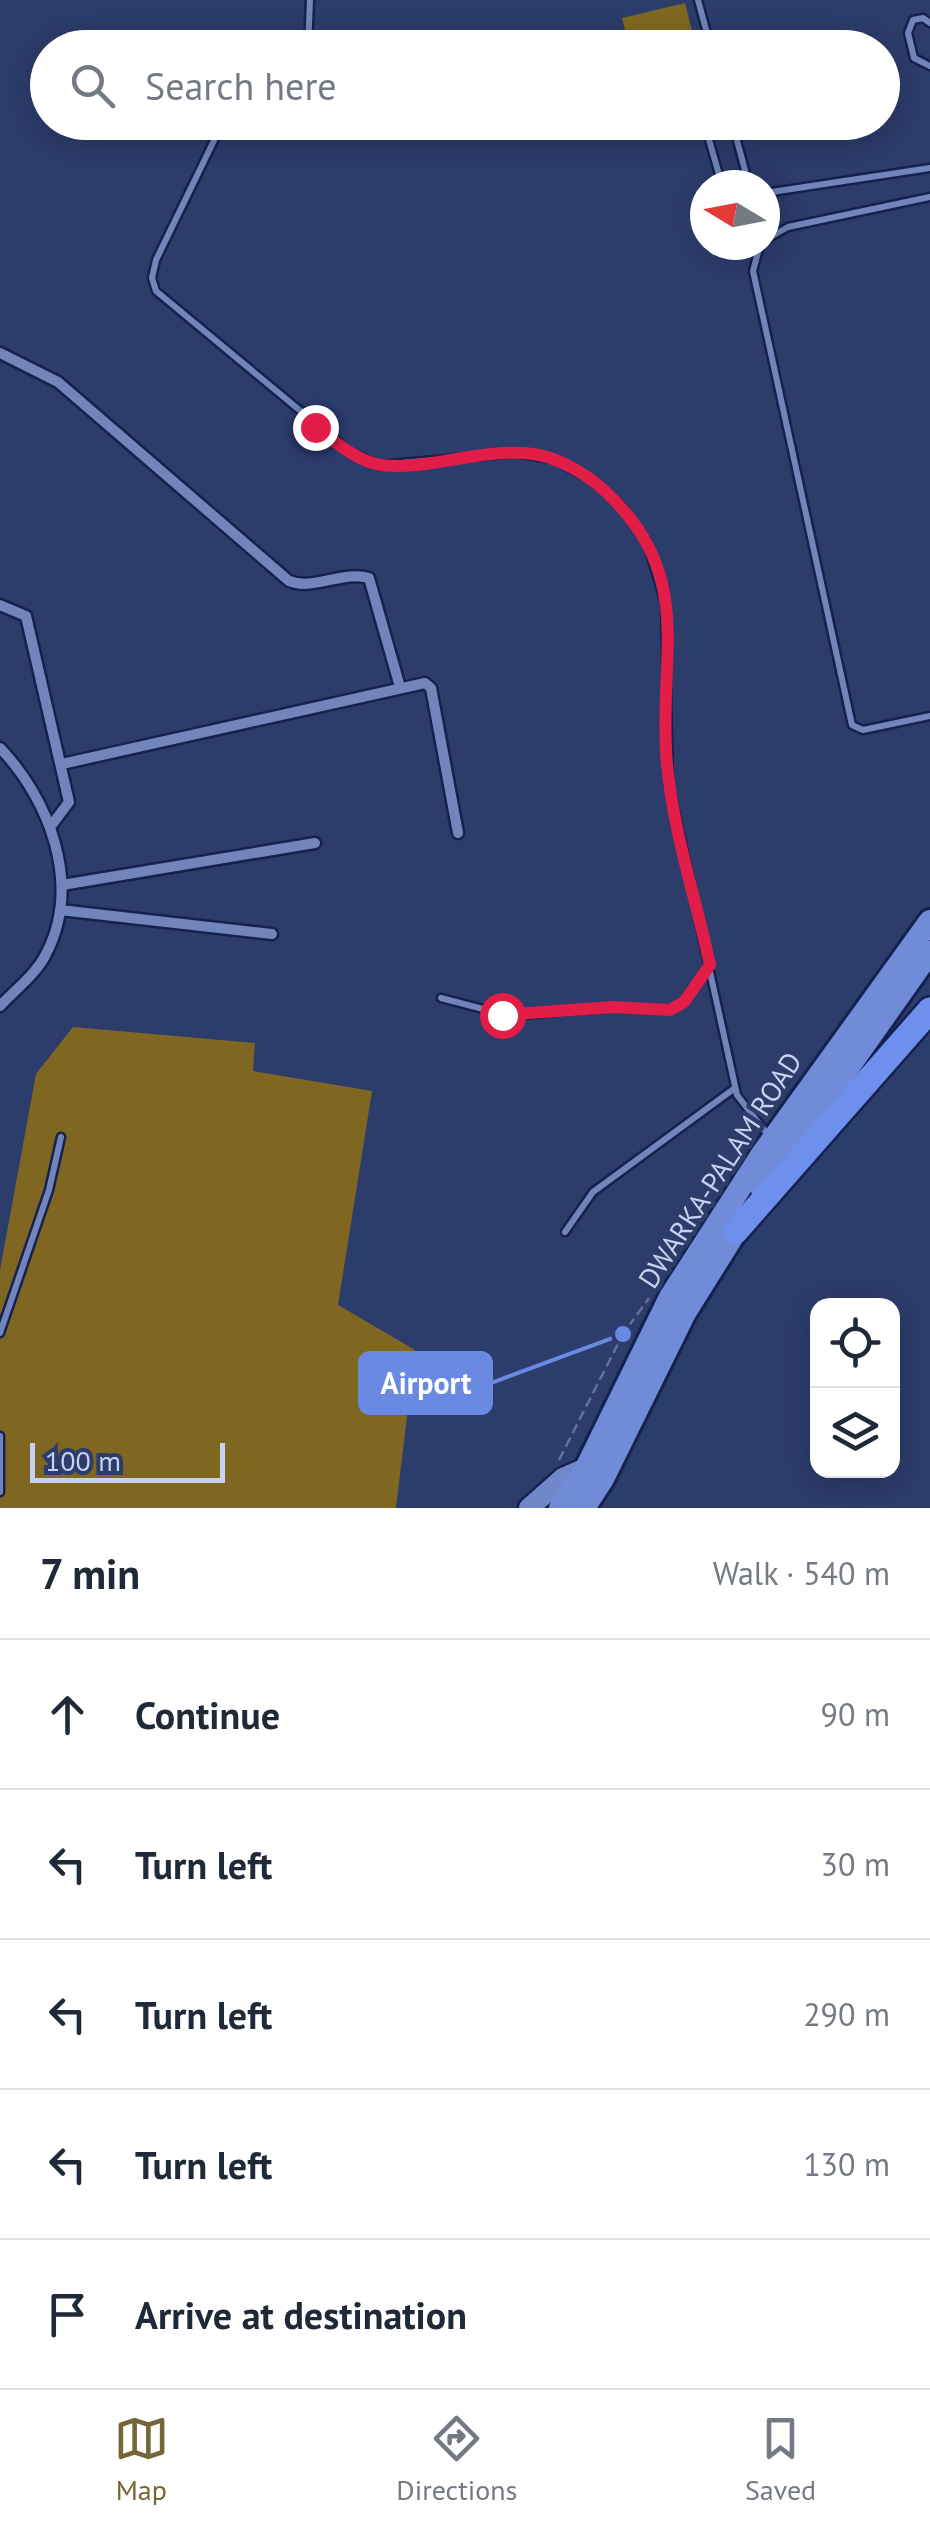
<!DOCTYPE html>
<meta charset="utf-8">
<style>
:root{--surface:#fff;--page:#f6f6f7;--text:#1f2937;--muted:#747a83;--line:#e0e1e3;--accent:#746635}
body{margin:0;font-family:"PT Sans",sans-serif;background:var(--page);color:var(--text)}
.controls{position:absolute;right:30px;bottom:30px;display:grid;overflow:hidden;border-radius:20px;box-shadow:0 5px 25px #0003}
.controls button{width:90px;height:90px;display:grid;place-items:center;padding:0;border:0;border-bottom:2px solid var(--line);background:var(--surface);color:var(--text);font:50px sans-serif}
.compass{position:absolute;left:690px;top:170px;width:90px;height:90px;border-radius:50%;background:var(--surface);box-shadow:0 5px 25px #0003;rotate:280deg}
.scale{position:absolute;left:30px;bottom:25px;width:195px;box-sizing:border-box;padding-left:10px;border:5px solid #c6d2ef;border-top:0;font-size:28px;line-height:35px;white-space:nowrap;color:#c6d2ef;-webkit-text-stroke:8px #2c3c6b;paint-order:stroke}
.stop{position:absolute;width:30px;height:30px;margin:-22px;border:8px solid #e11d48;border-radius:50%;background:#fff}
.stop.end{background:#e11d48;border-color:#fff;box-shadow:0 2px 10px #0008}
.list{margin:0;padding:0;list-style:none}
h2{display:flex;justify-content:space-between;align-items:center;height:130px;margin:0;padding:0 40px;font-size:42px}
h2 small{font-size:32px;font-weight:400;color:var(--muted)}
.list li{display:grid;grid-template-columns:65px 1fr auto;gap:30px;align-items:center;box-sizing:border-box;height:150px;padding:0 40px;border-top:2px solid var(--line)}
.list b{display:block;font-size:38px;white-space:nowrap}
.list em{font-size:32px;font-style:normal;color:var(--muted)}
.icon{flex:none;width:55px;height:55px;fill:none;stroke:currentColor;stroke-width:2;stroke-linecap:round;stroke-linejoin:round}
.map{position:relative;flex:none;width:930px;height:1508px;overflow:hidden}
.search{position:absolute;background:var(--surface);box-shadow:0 5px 25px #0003;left:30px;right:30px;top:30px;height:110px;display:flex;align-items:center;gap:25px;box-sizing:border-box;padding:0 35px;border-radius:55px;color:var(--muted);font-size:38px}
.sheet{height:880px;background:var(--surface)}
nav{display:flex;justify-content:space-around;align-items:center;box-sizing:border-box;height:140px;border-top:2px solid var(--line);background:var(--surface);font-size:28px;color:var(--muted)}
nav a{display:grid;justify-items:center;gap:5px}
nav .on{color:var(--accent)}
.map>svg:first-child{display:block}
.green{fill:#806721}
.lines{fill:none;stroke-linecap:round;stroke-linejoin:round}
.lane-casing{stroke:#15214e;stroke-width:11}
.street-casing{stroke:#15214e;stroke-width:15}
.secondary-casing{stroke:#15214e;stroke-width:25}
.primary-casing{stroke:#15214e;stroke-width:28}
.highway-casing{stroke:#15214e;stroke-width:30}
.path{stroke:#62719a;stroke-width:2.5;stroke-dasharray:10 5;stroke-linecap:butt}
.lane{stroke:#7185ba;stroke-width:6}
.street{stroke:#7185ba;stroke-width:10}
.secondary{stroke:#7088c9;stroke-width:20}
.primary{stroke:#708bd8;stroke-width:22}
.highway{stroke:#6f8fec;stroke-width:25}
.route{stroke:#e11d48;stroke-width:12}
.labels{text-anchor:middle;stroke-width:9;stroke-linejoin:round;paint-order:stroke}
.street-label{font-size:28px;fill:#c6d2ef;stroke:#2c3c6b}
.leader{fill:none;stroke:#6989e2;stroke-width:4}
.callout-dot{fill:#6989e2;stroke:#2c3c6b;stroke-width:4}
.callout{fill:#6989e2;stroke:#6989e2;stroke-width:4}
.callout-label{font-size:30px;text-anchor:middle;font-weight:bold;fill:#fff}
</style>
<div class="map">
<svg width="930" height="1508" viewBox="0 0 930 1508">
<rect width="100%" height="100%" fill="#2c3c6b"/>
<path class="green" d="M 685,3 L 696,47 L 629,47 L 622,18 Z
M 73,1027 L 255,1043 L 253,1071 L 372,1091 L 338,1305 L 415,1350 L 396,1508 L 0,1508 L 0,1270 L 36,1074 Z"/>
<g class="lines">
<g class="lane-casing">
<path id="lane" d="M 698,0 L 711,48
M 930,23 L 923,18 L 913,20 L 908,33 L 914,58 L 930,66
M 308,48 L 310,0
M 223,122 L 156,260 L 152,278 L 156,291 L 350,452 L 379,465 L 515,453 L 553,459 L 597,483 L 621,506 L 647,543 L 665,603 L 669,785 L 737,1095 L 768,1135
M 640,122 L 651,131 L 682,122
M 704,122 L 722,185
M 732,122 L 749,185
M 765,193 L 930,168
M 765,240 L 788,227 L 930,197
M 760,245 L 753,271 L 852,725 L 863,730 L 930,716
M 441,998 L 510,1016 L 613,1007 L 670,1010 L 684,1002 L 709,966
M 565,1232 L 593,1192 L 735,1088
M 0,1333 L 49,1190 L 61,1137
M 0,1436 L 0,1492"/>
</g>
<g class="street-casing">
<path id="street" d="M 0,353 L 58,382 L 289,581 C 314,591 343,570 369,578 L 400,687
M 0,605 L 26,616 L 69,802 L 51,826
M 0,748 C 50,800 82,885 46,954 C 37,973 15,990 0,1006
M 62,764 L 425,683 L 431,688 L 458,833
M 62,885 L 315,843
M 60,910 L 272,934"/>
</g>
<g class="secondary-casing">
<path id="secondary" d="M 529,1508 L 563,1478 L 586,1468"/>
</g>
<g class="primary-casing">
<path id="primary" d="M 762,1190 L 930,952
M 560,1508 L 586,1468 L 670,1297 L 762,1154 L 930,921
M 584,1508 L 603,1479 L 685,1313 L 745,1217"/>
</g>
<g class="highway-casing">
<path id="highway" d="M 736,1231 L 930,1010"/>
</g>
<path class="path" d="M 559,1460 L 623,1334 L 649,1298"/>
<use href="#lane" class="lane"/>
<use href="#street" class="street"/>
<use href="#secondary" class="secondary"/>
<use href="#primary" class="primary"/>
<use href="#highway" class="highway"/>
</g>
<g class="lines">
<path class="route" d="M 315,427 C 335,441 356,461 381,465 C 428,471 483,447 533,454 C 558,457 588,475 606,492 C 698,578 657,659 667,764 C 673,831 696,899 710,965 L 684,1002 L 670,1010 L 613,1007 L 502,1015"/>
</g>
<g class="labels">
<g class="street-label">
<text transform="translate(720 1170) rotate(-57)" y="10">DWARKA-PALAM ROAD</text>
</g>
</g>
<path class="leader" d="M623 1334L491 1383"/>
<circle class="callout-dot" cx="623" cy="1334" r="10"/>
<rect class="callout" x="360" y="1353" width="131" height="60" rx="10"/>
<g class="callout-label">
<text x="426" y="1394">Airport</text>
</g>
</svg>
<div class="controls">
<button><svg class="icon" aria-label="locate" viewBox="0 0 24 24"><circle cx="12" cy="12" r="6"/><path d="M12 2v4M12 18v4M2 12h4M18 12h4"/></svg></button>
<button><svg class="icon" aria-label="layers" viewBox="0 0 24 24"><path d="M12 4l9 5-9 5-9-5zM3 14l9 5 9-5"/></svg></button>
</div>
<svg class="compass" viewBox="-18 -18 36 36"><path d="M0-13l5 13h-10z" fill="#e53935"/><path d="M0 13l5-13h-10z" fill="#747a83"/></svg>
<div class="scale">100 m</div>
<div class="stop" style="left:502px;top:1015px"></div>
<div class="stop end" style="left:315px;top:427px"></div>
<div class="search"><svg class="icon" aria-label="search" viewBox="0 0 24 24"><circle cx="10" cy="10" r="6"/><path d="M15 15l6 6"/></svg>Search here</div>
</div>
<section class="sheet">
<h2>7 min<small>Walk · 540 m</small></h2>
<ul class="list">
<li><svg class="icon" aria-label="ahead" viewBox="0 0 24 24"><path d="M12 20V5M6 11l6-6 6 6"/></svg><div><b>Continue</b></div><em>90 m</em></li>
<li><svg class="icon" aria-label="left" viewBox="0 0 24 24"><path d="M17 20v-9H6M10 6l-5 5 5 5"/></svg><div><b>Turn left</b></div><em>30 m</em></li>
<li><svg class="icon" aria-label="left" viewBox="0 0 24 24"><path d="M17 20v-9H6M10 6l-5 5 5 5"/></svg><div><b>Turn left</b></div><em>290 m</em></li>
<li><svg class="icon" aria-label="left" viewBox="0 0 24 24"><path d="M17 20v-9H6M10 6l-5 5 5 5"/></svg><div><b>Turn left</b></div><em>130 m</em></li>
<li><svg class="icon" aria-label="arrive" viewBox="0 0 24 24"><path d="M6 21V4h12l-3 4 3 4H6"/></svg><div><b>Arrive at destination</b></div></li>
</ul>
</section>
<nav>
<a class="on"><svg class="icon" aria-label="map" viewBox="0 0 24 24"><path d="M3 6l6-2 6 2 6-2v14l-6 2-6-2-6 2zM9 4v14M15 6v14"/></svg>Map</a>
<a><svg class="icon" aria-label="directions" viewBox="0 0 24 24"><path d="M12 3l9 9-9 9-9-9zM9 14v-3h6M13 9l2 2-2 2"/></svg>Directions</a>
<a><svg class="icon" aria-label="saved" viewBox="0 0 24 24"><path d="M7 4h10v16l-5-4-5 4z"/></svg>Saved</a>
</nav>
